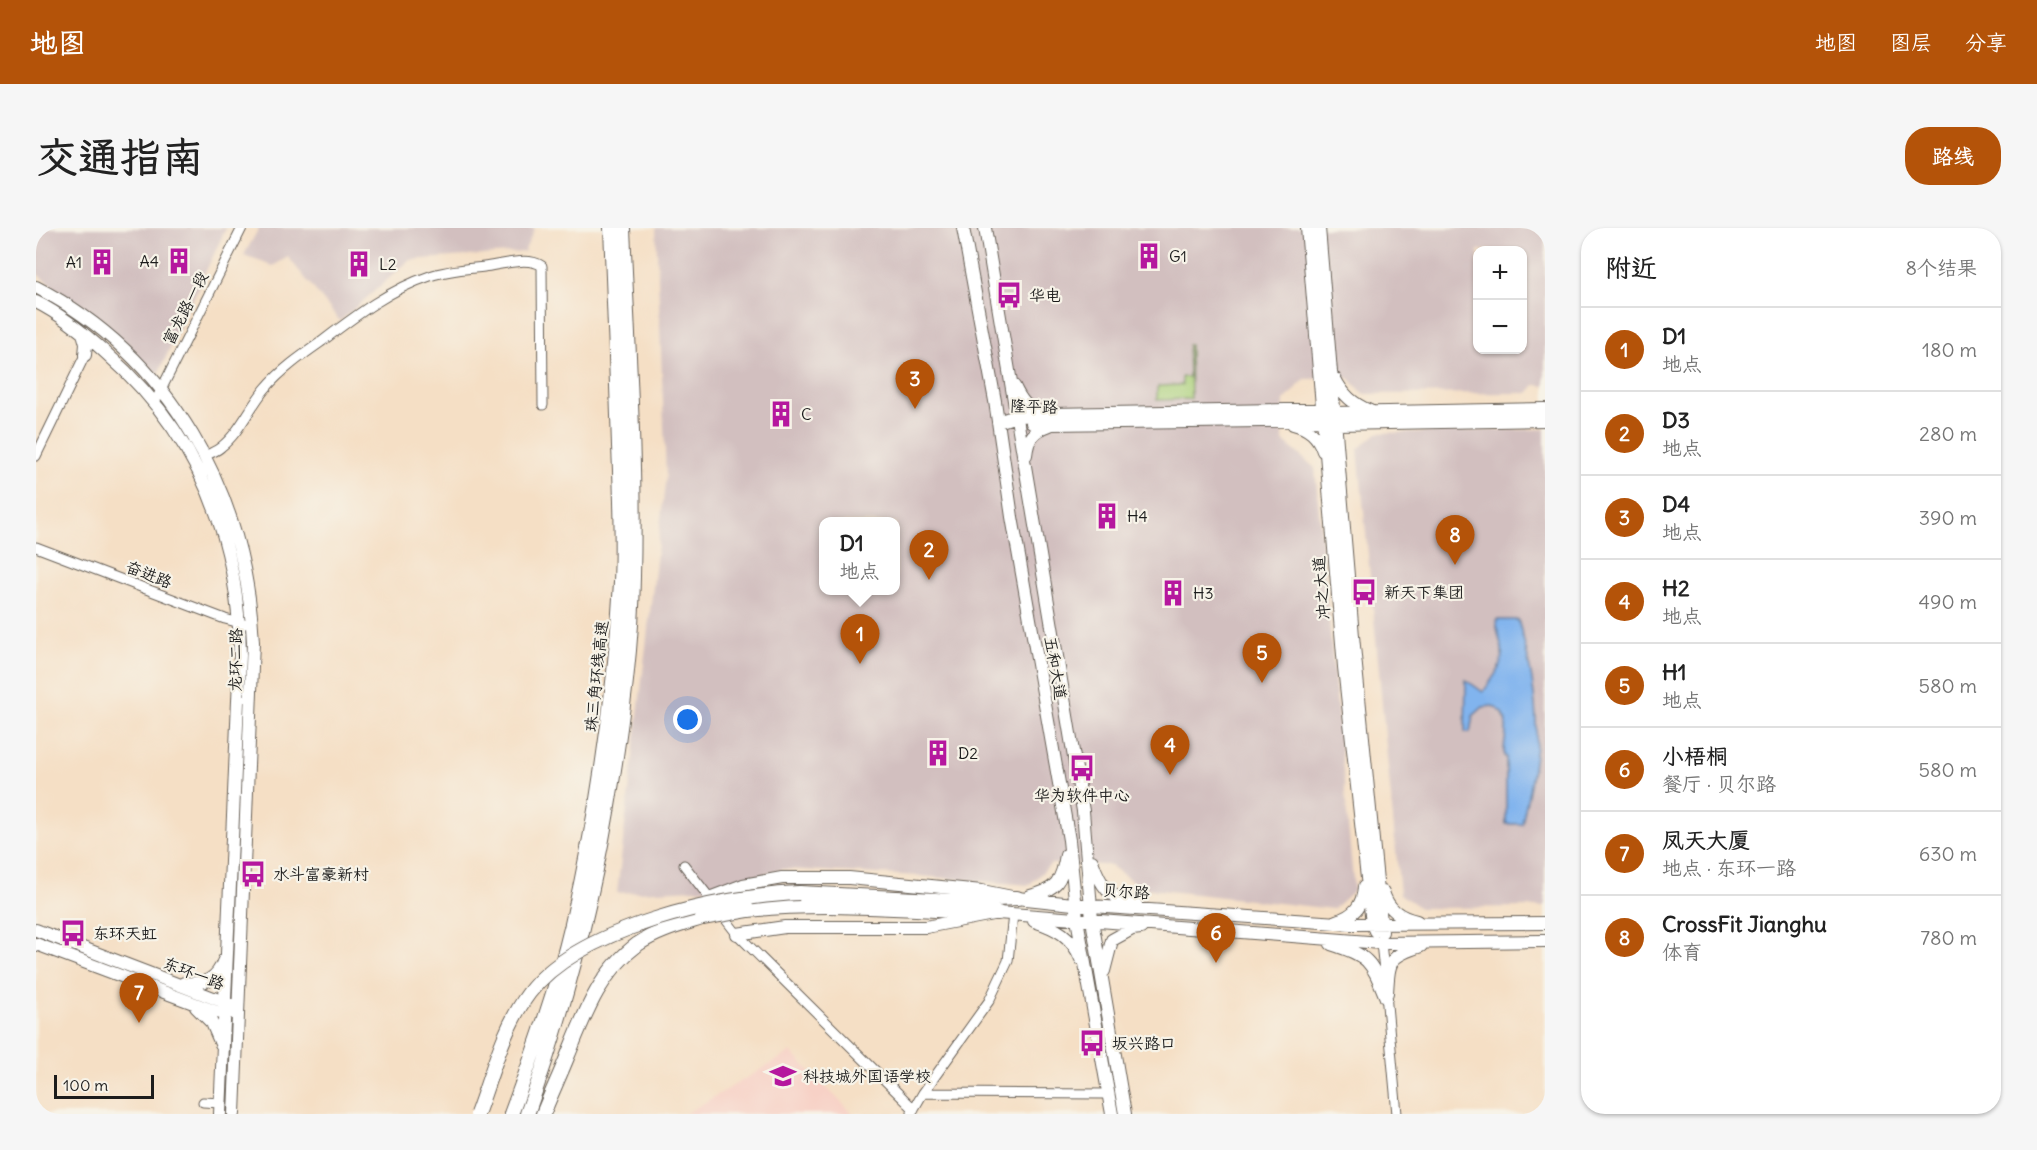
<!DOCTYPE html>
<html lang="zh">
<meta charset="utf-8">
<style>
:root{--surface:#fff;--page:#f6f6f6;--text:#222;--muted:#767676;--line:#e0e0e0;--accent:#b45309}
body{margin:0;font-family:Delius,"LXGW WenKai TC",sans-serif;background:var(--page);color:var(--text)}
.controls{position:absolute;right:18px;top:18px;display:grid;overflow:hidden;border-radius:12px;box-shadow:0 2px 4px #0004}
.controls button{width:54px;height:54px;display:grid;place-items:center;padding:0;border:0;border-bottom:2px solid var(--line);background:var(--surface);color:var(--text);font:30px sans-serif}
.scale{position:absolute;left:18px;bottom:15px;width:100px;box-sizing:border-box;padding-left:6px;border:3px solid #1c1c1c;border-top:0;font-size:16px;line-height:21px;white-space:nowrap;color:#1c1c1c;-webkit-text-stroke:4px #f7f3e8;paint-order:stroke}
.you{position:absolute;left:652px;top:492px;width:21px;height:21px;margin:-15px;border:4px solid #fff;border-radius:50%;background:#1a73e8;box-shadow:0 0 0 9px #1a73e833}
.badge{display:grid;place-items:center;width:39px;height:39px;border-radius:50%;background:var(--accent);color:#fff;font-size:20px;font-weight:700}
.pin{position:absolute;translate:-50% -50px;filter:drop-shadow(0 2px 3px #0008)}
.pin::after{content:'';position:absolute;top:32px;width:21px;height:18px;background:inherit;clip-path:polygon(0 0,100% 0,50% 100%)}
.popup{position:absolute;left:783px;top:289px;width:81px;height:78px;box-sizing:border-box;display:grid;place-content:center;border-radius:12px;background:var(--surface);filter:drop-shadow(0 2px 4px #0005);font-size:20px;white-space:nowrap;color:var(--muted)}
.popup b{font-size:22px;color:var(--text)}
.popup::after{content:'';position:absolute;left:50%;top:100%;margin-left:-12px;border:12px solid transparent;border-top-color:var(--surface)}
.list{margin:0;padding:0;list-style:none}
h2{display:flex;justify-content:space-between;align-items:center;height:78px;margin:0;padding:0 24px;font-size:26px}
h2 small{font-size:20px;font-weight:400;color:var(--muted)}
.list li{display:grid;grid-template-columns:39px 1fr auto;gap:18px;align-items:center;box-sizing:border-box;height:84px;padding:0 24px;border-top:2px solid var(--line)}
.list b{display:block;font-size:22px;white-space:nowrap}
.list p{margin:0;font-size:20px;white-space:nowrap;color:var(--muted)}
.list em{font-size:20px;font-style:normal;color:var(--muted)}
.map{position:relative;flex:none;width:1509px;height:886px;overflow:hidden;border-radius:24px}
header{display:flex;align-items:center;gap:36px;box-sizing:border-box;height:84px;padding:0 30px;background:var(--accent);color:#fff}
header strong{font-size:28px}
nav{display:flex;gap:33px;margin-inline-start:auto;font-size:21px}
.intro{display:flex;align-items:center;justify-content:space-between;box-sizing:border-box;height:144px;padding:0 36px}
h1{margin:0;font-size:42px}
.button{padding:15px 27px;border-radius:24px;background:var(--accent);color:#fff;font-size:21px;font-weight:700}
main{display:flex;gap:36px;padding:0 36px}
aside{flex:1;background:var(--surface);border-radius:24px;box-shadow:0 2px 4px #0004}
.map>svg:first-child{display:block}
.built{fill:#f7d1c6}
.industrial{fill:#d2bfbf;fill-rule:evenodd}
.green{fill:#a9cf78;stroke:#62764a;stroke-width:1.5}
.water{fill:#81b4ee;stroke:#4e6885;stroke-width:1.5}
.lines{fill:none;stroke-linecap:round;stroke-linejoin:round}
.minor-casing{stroke:#686057;stroke-width:11}
.major-casing{stroke:#686057;stroke-width:14}
.highway-casing{stroke:#686057;stroke-width:16}
.minor{stroke:#fff;stroke-width:9}
.major{stroke:#fff;stroke-width:12}
.highway{stroke:#fff;stroke-width:14}
.highway-bridge-casing{stroke:#686057;stroke-width:16;stroke-linecap:butt}
.highway-bridge{stroke:#fff;stroke-width:14}
.labels{text-anchor:middle;stroke-width:4.5;stroke-linejoin:round;paint-order:stroke}
.poi-label{font-size:16px;fill:#1c1c1c;stroke:#f7f3e8;text-anchor:start}
.street-label{font-size:16px;fill:#1c1c1c;stroke:#f7f3e8}
</style>
<header>
<strong>地图</strong>
<nav><a>地图</a><a>图层</a><a>分享</a></nav>
</header>
<div class="intro"><h1>交通指南</h1><a class="button">路线</a></div>
<main>
<div class="map">
<svg width="1509" height="886" viewBox="0 0 1509 886">
<rect width="100%" height="100%" fill="#f7f3e8"/>
<filter id="ink" filterUnits="userSpaceOnUse"><feTurbulence type="fractalNoise" baseFrequency=".0167" numOctaves="2"/><feDisplacementMap in="SourceGraphic" scale="12" xChannelSelector="R" yChannelSelector="G"/><feConvolveMatrix kernelMatrix="1 2 1 2 8 2 1 2 1" color-interpolation-filters="sRGB"/></filter>
<filter id="wash" filterUnits="userSpaceOnUse"><feTurbulence type="fractalNoise" baseFrequency=".008" numOctaves="4" result="noise"/><feDisplacementMap in="SourceGraphic" scale="24" xChannelSelector="R" yChannelSelector="G"/><feGaussianBlur stdDeviation="1.35" result="paint"/><feColorMatrix in="noise" values="0 0 0 0 0 0 0 0 0 0 0 0 0 0 0 0 0 1.4 0 .05"/><feComposite in="paint" operator="in"/></filter>
<g filter="url(#wash)">
<rect width="100%" height="100%" fill="#f5dfc5"/>
<path class="built" d="M 755,824 L 817,886 L 649,886 Z"/>
<path class="industrial" d="M 0,0 L 190,0 L 122,146 L 0,45 Z
M 223,0 L 499,0 L 488,24 L 374,32 L 304,93 L 252,29 L 237,38 L 208,27 Z
M 620,0 L 1509,0 L 1509,158 L 1499,157 L 1492,165 L 1328,166 L 1313,150 L 1269,151 L 1248,173 L 1247,213 L 1279,240 L 1318,662 L 1297,681 L 1105,660 L 1074,637 L 1015,636 L 993,657 L 883,648 L 747,641 L 679,660 L 581,665 L 630,248 ZM 1442,22 L 1486,22 L 1486,122 L 1442,122 ZM 788,294 L 860,294 L 860,362 L 788,362 Z
M 1509,201 L 1509,679 L 1384,680 L 1364,666 L 1322,221 L 1341,205 Z"/>
<path class="green" d="M 1152,117 L 1154,117 L 1155,171 L 1121,172 L 1121,160 L 1123,158 L 1146,157 L 1146,149 L 1153,149 Z
M 209,411 L 212,412 L 198,758 L 195,758 Z"/>
<path class="water" d="M 1461,392 L 1482,392 C 1494,432 1502,475 1500,517 C 1498,544 1491,570 1486,596 L 1470,596 L 1470,529 L 1468,528 C 1467,513 1474,500 1467,485 L 1457,478 L 1447,479 L 1437,488 L 1434,504 L 1429,504 L 1430,452 L 1447,464 C 1456,451 1468,438 1466,421 C 1464,411 1460,403 1461,392 Z"/>
</g>
<g filter="url(#ink)">
<g class="lines">
<g class="minor-casing">
<path id="minor" d="M 119,174 L 206,0
M 0,228 L 49,127
M 169,228 C 174,225 181,223 185,219 C 204,204 214,179 229,161 C 245,142 265,128 285,114 C 318,89 354,61 394,48 C 411,42 430,41 448,39 C 464,37 492,28 506,38 L 507,177
M 0,319 L 189,391 L 208,396
M 648,637 L 676,673
M 684,684 L 701,706 L 878,881
M 1345,715 L 1349,752
M 1350,766 L 1361,886
M 887,865 L 1072,866
M 167,874 L 185,875
M 876,884 L 887,865 L 953,773 L 972,733 L 977,686"/>
</g>
<g class="major-casing">
<path id="major" d="M 927,0 L 959,173 L 976,289 L 1033,612 L 1041,691 L 1076,886
M 949,0 L 1047,583 L 1056,692 L 1089,886
M 1271,0 L 1308,439 L 1336,696 L 1339,703
M 1283,0 L 1317,408 L 1346,704
M 0,59 C 135,129 210,265 217,414 L 198,886
M 0,74 C 26,87 48,105 70,125 C 161,205 203,307 204,427 L 184,886
M 47,105 L 50,116 L 49,127
M 1299,151 C 1307,167 1317,176 1334,183
M 978,158 C 985,173 992,183 1008,184
M 962,194 L 980,188 L 1015,186 L 1250,182 L 1285,182 L 1299,185 L 1509,181
M 996,195 L 1015,196 L 1287,192 L 1301,196 L 1509,192
M 1257,196 C 1273,200 1282,208 1287,223
M 990,227 C 992,209 998,203 1014,197
M 1056,633 C 1065,658 1072,670 1100,676
M 1347,664 C 1352,681 1363,689 1381,693
M 994,668 C 1020,662 1026,653 1030,627
M 673,670 L 707,657 L 746,650 L 813,650 L 946,663 L 981,670 L 1056,678 L 1315,696 L 1509,695
M 998,693 C 1020,700 1036,708 1045,731
M 1300,693 C 1318,688 1327,677 1328,659
M 0,702 L 196,777
M 701,706 L 749,699 L 890,699 L 962,685 L 1345,715 L 1509,713
M 0,716 L 189,787 L 196,783
M 1295,716 C 1334,728 1335,733 1350,770
M 1068,743 L 1076,712 L 1096,701 L 1105,700
M 148,755 C 169,756 180,753 188,732
M 1351,765 C 1353,732 1353,728 1385,718
M 160,779 L 176,795 L 185,816"/>
</g>
<g class="highway-casing">
<path id="highway" d="M 763,665 L 918,673 L 981,670
M 712,682 C 795,673 879,682 962,685
M 475,886 C 498,824 521,760 536,696 C 562,584 579,469 585,354 C 587,309 585,263 583,218 C 581,145 578,73 575,0
M 491,886 C 531,776 559,663 577,548 C 587,482 596,416 597,349 C 600,233 592,116 587,0
M 507,886 C 515,866 524,847 532,827 C 549,785 564,744 602,716 C 621,703 644,697 666,690"/>
</g>
<use href="#minor" class="minor"/>
<use href="#major" class="major"/>
<use href="#highway" class="highway"/>
<g class="highway-bridge-casing">
<path id="highway-bridge" d="M 666,690 L 712,682
M 441,886 C 456,846 467,800 493,765 C 542,700 685,668 763,665"/>
</g>
<use href="#highway-bridge" class="highway-bridge"/>
</g>
</g>
<defs>
<g id="building-bare" transform="scale(2.07)"><path d="M-4-6H4V6H1V3H-1V6H-4ZM-2.5-4.3h1.7v1.8h-1.7ZM.8-4.3h1.7v1.8H.8ZM-2.5-1h1.7V.8h-1.7ZM.8-1h1.7V.8H.8Z" fill="#b5179e" stroke="#f7f3e8" stroke-width="2.5" paint-order="stroke"/></g>
<g id="bus-bare" transform="scale(2.07)"><path d="M-5-6H5V4H4V6H2V4H-2V6H-4V4H-5ZM-3.5-4V0h7V-4ZM-3.5 1.2v1.5H-2V1.2ZM2 1.2v1.5H3.5V1.2Z" fill="#b5179e" stroke="#f7f3e8" stroke-width="2.5" paint-order="stroke"/></g>
<g id="school-bare" transform="scale(2.07)"><path d="M0-5L7-2L0 1L-7-2ZM-4 1L0 2.5L4 1V4Q0 6-4 4Z" fill="#b5179e" stroke="#f7f3e8" stroke-width="2.5" paint-order="stroke"/></g>
</defs>
<g fill-rule="evenodd">
<use href="#building-bare" x="1113" y="28"/>
<use href="#building-bare" x="143" y="33"/>
<use href="#building-bare" x="66" y="34"/>
<use href="#building-bare" x="323" y="36"/>
<use href="#bus-bare" x="973" y="67"/>
<use href="#building-bare" x="745" y="186"/>
<use href="#building-bare" x="1071" y="288"/>
<use href="#bus-bare" x="1328" y="364"/>
<use href="#building-bare" x="1137" y="365"/>
<use href="#building-bare" x="902" y="525"/>
<use href="#bus-bare" x="1046" y="540"/>
<use href="#bus-bare" x="217" y="646"/>
<use href="#bus-bare" x="37" y="705"/>
<use href="#bus-bare" x="1056" y="815"/>
<use href="#school-bare" x="747" y="848"/>
</g>
<g class="labels">
<g class="poi-label">
<text x="1133" y="34">G1</text>
<text x="123" y="39" text-anchor="end">A4</text>
<text x="46" y="40" text-anchor="end">A1</text>
<text x="343" y="42">L2</text>
<text x="993" y="73">华电</text>
<text x="765" y="192">C</text>
<text x="1091" y="294">H4</text>
<text x="1348" y="370">新天下集团</text>
<text x="1157" y="371">H3</text>
<text x="922" y="531">D2</text>
<text x="1046" y="573" text-anchor="middle">华为软件中心</text>
<text x="237" y="652">水斗富豪新村</text>
<text x="57" y="711">东环天虹</text>
<text x="1076" y="821">坂兴路口</text>
<text x="767" y="854">科技城外国语学校</text>
</g>
<g class="street-label">
<text transform="translate(149 80) rotate(-63)" y="6">富龙路一段</text>
<text transform="translate(998 178) rotate(2)" y="6">隆平路</text>
<text transform="translate(113 346) rotate(21)" y="6">奋进路</text>
<text transform="translate(1285 360) rotate(-95)" y="6">冲之大道</text>
<text transform="translate(199 432) rotate(-89)" y="6">龙环二路</text>
<text transform="translate(1020 440) rotate(80)" y="6">五和大道</text>
<text transform="translate(560 448) rotate(-84)" y="6">珠三角环线高速</text>
<text transform="translate(1090 663) rotate(4)" y="6">贝尔路</text>
<text transform="translate(158 745) rotate(21)" y="6">东环一路</text>
</g>
</g>
</svg>
<div class="controls">
<button>+</button>
<button>−</button>
</div>
<div class="scale">100 m</div>
<div class="you"></div>
<div class="pin badge" style="left:824px;top:436px">1</div>
<div class="popup"><b>D1</b>地点</div>
<div class="pin badge" style="left:893px;top:352px">2</div>
<div class="pin badge" style="left:879px;top:181px">3</div>
<div class="pin badge" style="left:1134px;top:547px">4</div>
<div class="pin badge" style="left:1226px;top:455px">5</div>
<div class="pin badge" style="left:1180px;top:735px">6</div>
<div class="pin badge" style="left:103px;top:795px">7</div>
<div class="pin badge" style="left:1419px;top:337px">8</div>
</div>
<aside>
<h2>附近<small>8个结果</small></h2>
<ul class="list">
<li><span class="badge">1</span><div><b>D1</b><p>地点</p></div><em>180 m</em></li>
<li><span class="badge">2</span><div><b>D3</b><p>地点</p></div><em>280 m</em></li>
<li><span class="badge">3</span><div><b>D4</b><p>地点</p></div><em>390 m</em></li>
<li><span class="badge">4</span><div><b>H2</b><p>地点</p></div><em>490 m</em></li>
<li><span class="badge">5</span><div><b>H1</b><p>地点</p></div><em>580 m</em></li>
<li><span class="badge">6</span><div><b>小梧桐</b><p>餐厅 · 贝尔路</p></div><em>580 m</em></li>
<li><span class="badge">7</span><div><b>凤天大厦</b><p>地点 · 东环一路</p></div><em>630 m</em></li>
<li><span class="badge">8</span><div><b>CrossFit Jianghu</b><p>体育</p></div><em>780 m</em></li>
</ul>
</aside>
</main>
